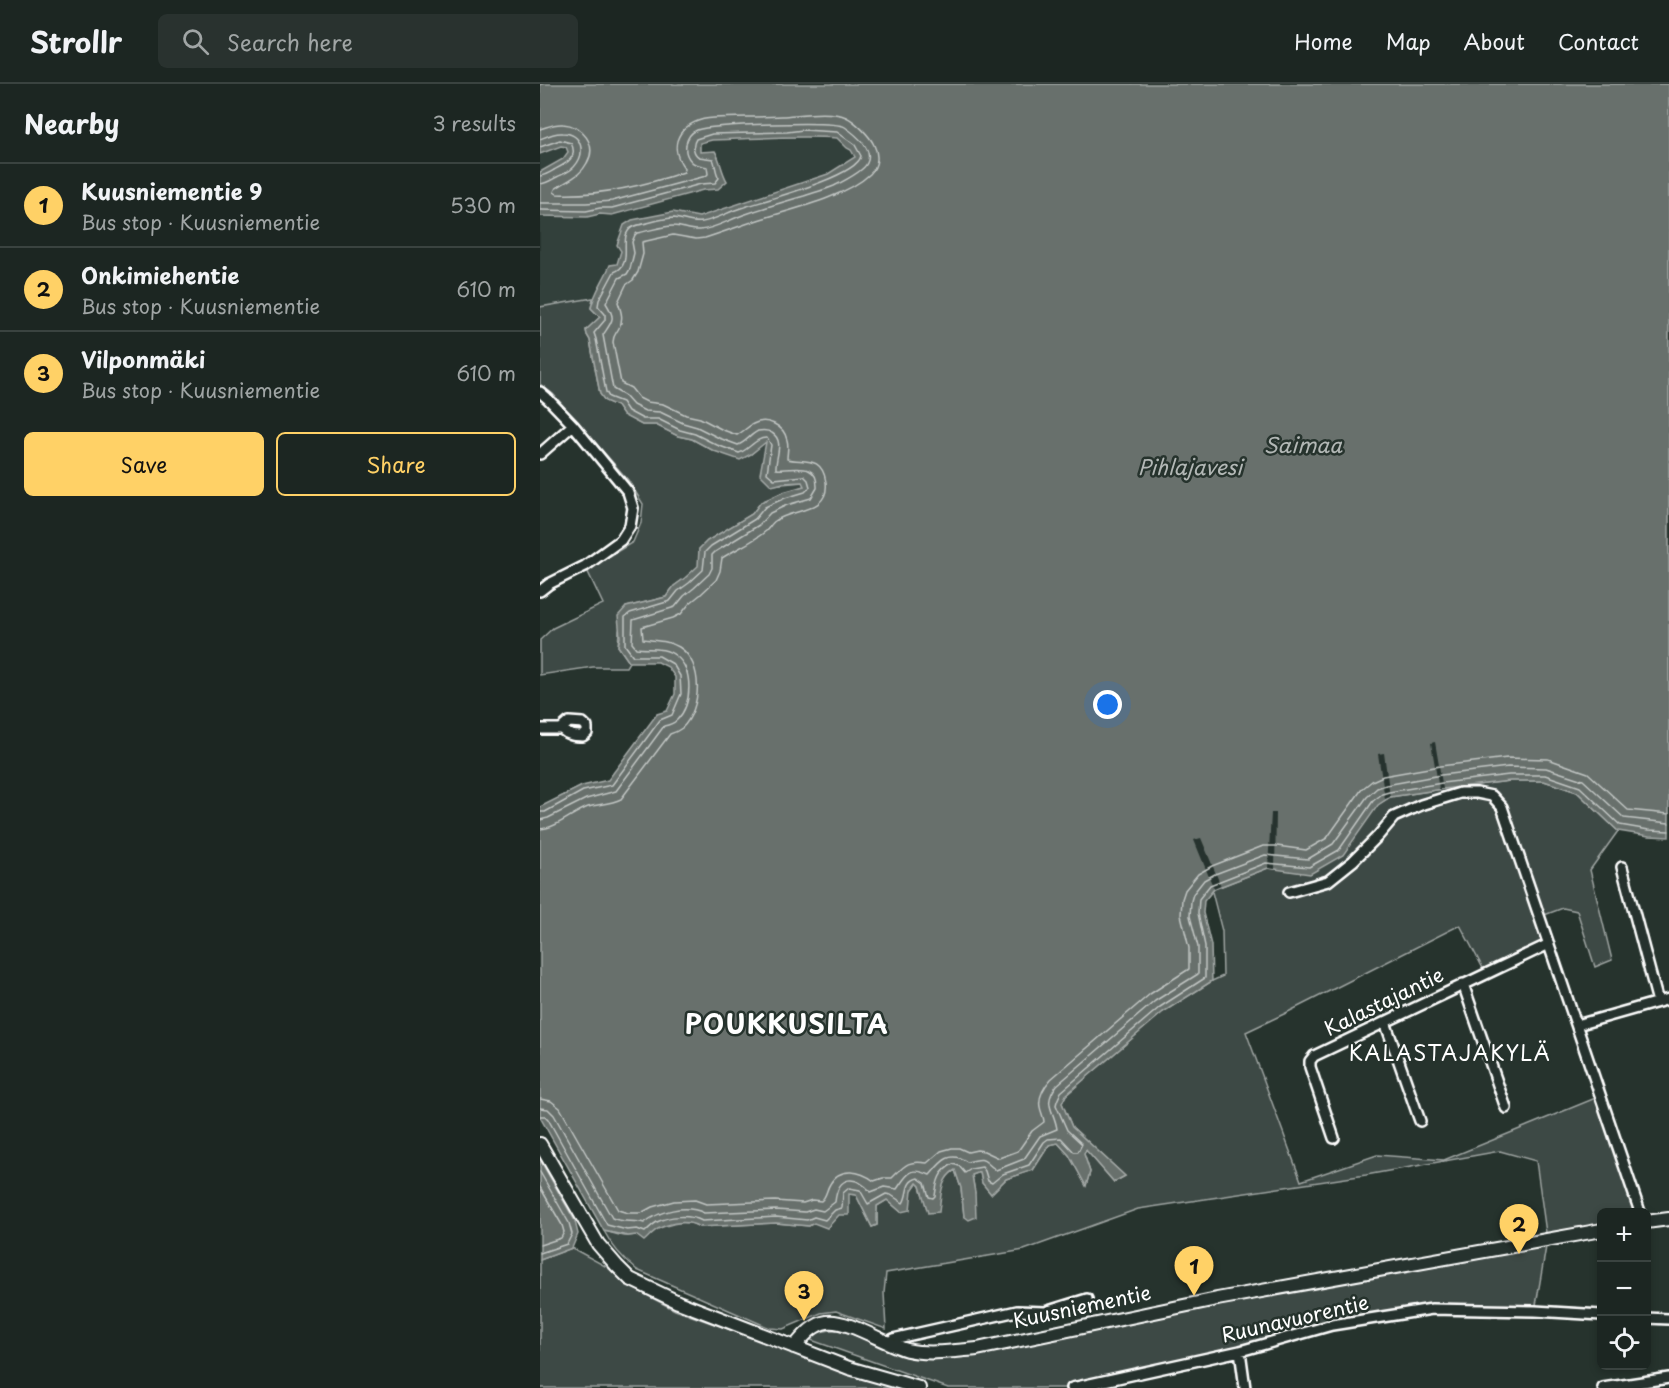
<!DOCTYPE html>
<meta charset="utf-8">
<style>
:root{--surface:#1c2622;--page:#29322f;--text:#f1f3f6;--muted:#a0a5a5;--line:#3a4340;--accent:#ffd166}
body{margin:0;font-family:"Playpen Sans",sans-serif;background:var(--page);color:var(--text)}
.controls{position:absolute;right:18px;bottom:18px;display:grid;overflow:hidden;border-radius:9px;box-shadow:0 3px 9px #0003}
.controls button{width:54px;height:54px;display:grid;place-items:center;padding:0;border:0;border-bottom:2px solid var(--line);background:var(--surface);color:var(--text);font:30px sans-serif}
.you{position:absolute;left:568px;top:621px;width:21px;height:21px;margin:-15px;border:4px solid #fff;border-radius:50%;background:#1a73e8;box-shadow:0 0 0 9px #1a73e833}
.badge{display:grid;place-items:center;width:39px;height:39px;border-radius:50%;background:var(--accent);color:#111;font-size:20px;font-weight:700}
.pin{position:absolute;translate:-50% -50px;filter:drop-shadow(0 2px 3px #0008)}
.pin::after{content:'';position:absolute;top:32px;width:21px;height:18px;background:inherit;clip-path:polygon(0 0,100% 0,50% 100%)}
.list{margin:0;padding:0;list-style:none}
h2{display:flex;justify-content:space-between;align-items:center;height:78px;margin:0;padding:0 24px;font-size:26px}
h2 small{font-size:20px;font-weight:400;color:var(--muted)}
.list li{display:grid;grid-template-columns:39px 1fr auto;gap:18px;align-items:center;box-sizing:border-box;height:84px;padding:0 24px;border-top:2px solid var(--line)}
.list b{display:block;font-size:22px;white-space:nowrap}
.list p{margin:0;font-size:20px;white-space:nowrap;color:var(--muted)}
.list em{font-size:20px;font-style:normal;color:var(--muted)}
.actions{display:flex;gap:12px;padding:18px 24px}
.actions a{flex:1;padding:14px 0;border:2px solid var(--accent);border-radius:9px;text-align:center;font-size:21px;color:var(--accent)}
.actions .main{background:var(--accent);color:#111}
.icon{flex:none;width:33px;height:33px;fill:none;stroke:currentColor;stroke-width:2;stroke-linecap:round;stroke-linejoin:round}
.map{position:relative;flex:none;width:1129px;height:1304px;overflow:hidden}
header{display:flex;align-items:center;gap:36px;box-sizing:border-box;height:84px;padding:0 30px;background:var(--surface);border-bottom:2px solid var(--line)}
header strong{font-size:28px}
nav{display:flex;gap:33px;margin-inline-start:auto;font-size:21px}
.search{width:420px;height:54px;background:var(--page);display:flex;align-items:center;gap:15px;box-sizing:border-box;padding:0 21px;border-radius:9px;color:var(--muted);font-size:22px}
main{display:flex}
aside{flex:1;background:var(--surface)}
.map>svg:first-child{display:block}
.built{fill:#333f3a}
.green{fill:#3e4944;stroke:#9ea4a2;stroke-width:1.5}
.water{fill:#67706c;stroke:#a4a9a7;stroke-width:1.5}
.pier{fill:#26332d}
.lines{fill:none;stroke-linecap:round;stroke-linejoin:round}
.shore{stroke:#c2c6c4;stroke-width:1.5}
.street-casing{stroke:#fff;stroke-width:14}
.secondary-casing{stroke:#fff;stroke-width:16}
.street{stroke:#26332d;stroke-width:9}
.secondary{stroke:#26332d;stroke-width:12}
.labels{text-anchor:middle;stroke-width:5;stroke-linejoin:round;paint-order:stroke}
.street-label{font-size:20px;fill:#fff;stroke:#26332d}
.water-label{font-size:21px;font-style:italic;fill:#b3b8b6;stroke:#26332d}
.neighbourhood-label{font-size:21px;letter-spacing:1.5px;fill:#fff;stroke:#26332d}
.district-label{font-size:26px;font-weight:bold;letter-spacing:1.5px;fill:#fff;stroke:#26332d}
</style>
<header>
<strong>Strollr</strong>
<div class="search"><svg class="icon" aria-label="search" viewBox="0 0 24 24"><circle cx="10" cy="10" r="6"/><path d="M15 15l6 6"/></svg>Search here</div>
<nav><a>Home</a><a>Map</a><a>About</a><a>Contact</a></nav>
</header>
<main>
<aside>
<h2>Nearby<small>3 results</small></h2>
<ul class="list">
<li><span class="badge">1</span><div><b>Kuusniementie 9</b><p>Bus stop · Kuusniementie</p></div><em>530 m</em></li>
<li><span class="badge">2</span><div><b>Onkimiehentie</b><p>Bus stop · Kuusniementie</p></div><em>610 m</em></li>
<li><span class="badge">3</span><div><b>Vilponmäki</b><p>Bus stop · Kuusniementie</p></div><em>610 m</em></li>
</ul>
<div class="actions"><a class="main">Save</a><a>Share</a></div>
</aside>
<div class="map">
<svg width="1129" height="1304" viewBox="0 0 1129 1304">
<rect width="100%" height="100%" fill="#26332d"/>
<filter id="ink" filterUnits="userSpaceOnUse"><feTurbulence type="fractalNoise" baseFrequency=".0167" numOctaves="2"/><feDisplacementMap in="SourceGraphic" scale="12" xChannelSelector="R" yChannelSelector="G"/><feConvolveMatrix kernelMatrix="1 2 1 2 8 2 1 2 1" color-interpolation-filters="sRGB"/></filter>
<g filter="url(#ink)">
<path class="built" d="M 262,52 L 297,54 L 307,64 L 311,65 L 315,73 L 288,90 L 159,133 L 133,128 L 81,167 L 77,180 L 70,181 L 61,202 L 53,214 L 0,223 L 0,132 L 47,133 L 60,130 L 73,131 L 163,106 L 178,105 L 160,68 L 160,59 L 172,56 L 247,54 Z
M 21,62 L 27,63 L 28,68 L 23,75 L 0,88 L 0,70 Z"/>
<path class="green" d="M 53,214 L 51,224 L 60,233 L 46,246 L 47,251 L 50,256 L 60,310 L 65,317 L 77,322 L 83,331 L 102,341 L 116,341 L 138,352 L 152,355 L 174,367 L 211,370 L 226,357 L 232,401 L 263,398 L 264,402 L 221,418 L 212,430 L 167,457 L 159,465 L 159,482 L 145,494 L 134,502 L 126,513 L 86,523 L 79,547 L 78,562 L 89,578 L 86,583 L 53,583 L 0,591 L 0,556 L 13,544 L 63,520 L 47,486 L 93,458 L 101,439 L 103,420 L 88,396 L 13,310 L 0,300 L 0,223 Z
M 970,697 L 1004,697 L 1037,708 L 1078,747 L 1050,786 L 1072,876 L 1055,883 L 1037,827 L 1023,824 L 999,833 L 1009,860 L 946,890 L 920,841 L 744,930 L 706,948 L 761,1097 L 837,1071 L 904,1076 L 1058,1013 L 1100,1128 L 1062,1128 L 1061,1146 L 1007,1157 L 995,1227 L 892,1225 L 792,1241 L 577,1295 L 527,1304 L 408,1304 L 271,1256 L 272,1251 C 301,1239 310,1251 337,1260 C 349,1265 362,1267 375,1271 L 1007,1156 L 996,1077 L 960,1067 L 826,1091 L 598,1125 L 484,1166 L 346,1189 L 344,1209 L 346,1245 L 296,1227 L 281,1229 L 243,1245 L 230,1244 L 97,1186 C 82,1174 72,1163 64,1147 C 71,1148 79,1152 87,1152 C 108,1153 139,1129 159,1143 L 236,1139 L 269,1142 L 309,1110 L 316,1111 L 332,1143 L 337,1141 L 337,1122 L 347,1116 L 361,1128 L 372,1106 L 377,1099 L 380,1102 L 388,1128 C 395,1114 401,1094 415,1086 L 421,1104 L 424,1132 L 435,1109 L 432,1091 L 440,1088 L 442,1099 L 451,1110 L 466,1095 L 493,1086 L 509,1061 L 518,1059 L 529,1071 L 546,1101 L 550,1088 L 544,1070 L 546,1066 L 574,1098 L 585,1092 L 532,1043 L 522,1019 L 526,1011 L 623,928 L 672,897 L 683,892 L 682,847 L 672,808 L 674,805 L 728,784 L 735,785 L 850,713 L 903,705 Z
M 32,1164 L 67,1183 L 87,1201 L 135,1226 L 354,1304 L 0,1304 L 0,1176 Z"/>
<path class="water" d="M 0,0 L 1129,0 L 1129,753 L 1109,752 L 1078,747 L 1037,708 L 1004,697 L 970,697 L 903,705 L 850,713 L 838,721 L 803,771 L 770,790 L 728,784 L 674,805 L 664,817 L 663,829 L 671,861 L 672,897 L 623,928 L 526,1011 L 522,1019 L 532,1043 L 585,1092 L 574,1098 L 546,1066 L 544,1070 L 550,1088 L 546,1102 L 529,1071 L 518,1059 L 509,1061 L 493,1086 L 466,1095 L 451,1110 L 442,1099 L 440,1088 L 432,1091 L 435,1109 L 436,1133 L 429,1136 L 424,1132 L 421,1104 L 415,1086 C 400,1095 401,1112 399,1128 L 388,1129 L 380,1102 L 377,1099 L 372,1106 L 370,1126 L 361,1128 L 347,1116 L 337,1122 L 337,1141 L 332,1143 L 316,1111 L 309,1110 L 309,1131 L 299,1131 L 287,1144 L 274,1139 L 269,1142 L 236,1139 L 159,1143 C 149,1136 131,1138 120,1144 C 114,1146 109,1153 104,1157 L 96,1151 L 88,1152 L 64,1147 L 0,1033 L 0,723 L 42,702 L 68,696 L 117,630 L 127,627 L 135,610 L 135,593 L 128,583 L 118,578 L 89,578 L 78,562 L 80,553 L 78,532 L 86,523 L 126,513 L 134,502 L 145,494 L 158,482 L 159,465 L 167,457 L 212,430 L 221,418 L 243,408 L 264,402 L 262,398 L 243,399 L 232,402 L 220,390 L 226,358 L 211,370 L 200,376 L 174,367 L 152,355 L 138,352 L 116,341 L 102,341 L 83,331 L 77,322 L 65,317 L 60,310 L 50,256 L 47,251 L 46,246 L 60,233 L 51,224 C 54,209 64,196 70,181 L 77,180 L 81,167 L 77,161 L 84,141 L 92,136 L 133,128 L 159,133 L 288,90 L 315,73 L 311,66 L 307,64 L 297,54 C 255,51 214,55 172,56 L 160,59 L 160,68 L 175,67 C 181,77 181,87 187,97 L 178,105 L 163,106 L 72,131 L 60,130 L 47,133 L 0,132 L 0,88 L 23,75 L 28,68 L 26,63 L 21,62 L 0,70 Z
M 0,1076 L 35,1137 L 38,1150 L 32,1164 L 0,1176 Z"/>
<path class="pier" d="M 895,658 L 903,705 L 899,705 L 891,659 Z
M 844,669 L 850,713 L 845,715 L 838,670 Z
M 731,729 L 736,729 L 735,785 L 728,784 Z
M 661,754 L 681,802 L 674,805 L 654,756 Z"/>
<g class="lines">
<path class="shore" d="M 0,45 C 7,43 15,39 23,40 C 42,41 58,61 47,79 C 40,93 27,96 15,105 L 14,108 L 17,110 C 60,112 103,102 144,88 L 145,85 C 124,58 144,35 174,34 C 197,33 220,33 242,32 C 260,31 290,26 306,33 C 315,37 330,52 334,61 C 339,71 338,82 330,90 C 306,113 253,125 221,135 C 202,141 184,148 165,154 L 156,155 L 133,151 L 102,158 L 103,170 L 98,188 L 93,196 L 86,201 L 78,218 C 81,227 84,235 79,244 C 76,250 73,251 73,258 L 81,299 L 91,304 L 99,314 L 107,318 L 123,320 L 146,331 L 160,334 L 183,346 L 197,351 C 203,348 207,343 213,340 C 226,333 244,341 247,356 C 249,362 247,369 247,375 C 264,379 282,371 286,398 C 290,430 252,424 235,437 C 232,439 229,444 226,447 C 213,458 196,465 182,474 L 180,487 L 176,496 L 160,511 L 150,519 L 141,530 L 133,534 L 102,543 L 103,555 C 116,557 127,556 139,563 C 164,579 162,625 142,644 C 138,647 134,649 130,650 L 81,715 C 71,720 59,720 48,723 C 32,729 17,744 0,745
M 0,55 C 7,52 15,48 23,49 C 43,50 46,70 34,83 C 29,88 23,90 17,93 C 11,96 7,99 0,100
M 0,63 L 20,56 L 31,59 C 39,74 25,80 14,86 C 9,89 6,91 0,92
M 0,119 L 46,119 L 72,117 L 166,92 L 168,90 L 167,83 C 162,81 155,82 151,77 C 142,68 145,51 157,46 C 171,41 295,36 305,43 C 315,50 334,65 327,79 C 324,87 302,98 294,102 C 284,106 273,109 264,112 C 243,118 223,124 203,131 C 189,136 174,145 160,146 C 151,147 142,142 133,142 C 122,142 109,147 97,149 L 95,151 L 92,158 L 94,169 L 90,185 L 87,190 L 79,194 L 66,219 C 76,235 73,236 63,251 L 73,305 L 85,312 L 93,321 L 105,327 L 120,328 L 143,339 L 157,343 L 179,354 L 198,361 C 206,358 210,351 218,347 C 223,346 228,346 232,349 C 245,357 235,374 236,385 C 253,387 278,376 277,404 L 271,414 L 247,421 L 230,429 L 219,441 L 175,468 L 172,471 L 172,484 L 169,490 L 154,504 L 144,512 L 135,523 L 93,536 L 92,559 L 96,564 C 110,566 124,562 136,572 C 154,586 152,621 137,636 C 133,640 129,641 124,642 L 76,707 L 46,715 L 8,734 L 0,736
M 0,126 L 46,127 L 60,124 L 72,124 L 161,100 L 175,99 L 179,94 C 175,88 176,81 173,75 L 159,73 C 153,70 152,61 156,55 L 172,50 L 247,48 L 263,46 L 297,48 L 315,61 L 321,72 C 317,93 222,117 201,124 C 188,128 175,136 162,138 C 153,140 143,135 134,134 C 123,134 109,139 98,141 C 72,147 98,179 74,188 L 59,216 L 58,222 L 65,230 L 65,236 L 54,249 L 56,255 L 66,308 L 69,313 L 82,318 L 88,327 L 103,335 L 118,335 L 140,346 L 155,350 L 177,361 L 199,369 C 209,366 216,353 227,354 L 231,361 L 227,389 L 234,395 L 264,392 L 268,396 L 270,403 L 265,408 L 245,414 L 225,423 L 215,435 L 171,462 L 165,468 L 163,486 L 149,499 L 138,507 L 130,517 L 90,529 L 85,533 L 85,561 L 93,572 L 119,572 L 133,580 L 140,592 L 141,610 L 132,631 L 120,636 L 72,701 L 43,707 L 5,728 L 0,728
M 0,1015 L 11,1017 L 20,1024 L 78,1126 L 88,1129 L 101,1129 L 112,1123 L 134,1117 L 155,1116 L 166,1120 L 235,1117 L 263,1119 L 272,1116 L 281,1117 C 287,1112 286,1106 290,1100 C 300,1082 321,1087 334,1097 L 343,1094 L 352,1094 C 365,1081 368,1076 387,1079 L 401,1067 L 412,1064 L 419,1064 L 428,1068 L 437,1066 L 444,1067 L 459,1074 L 478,1067 L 492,1047 L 504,1038 C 504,1033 501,1029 500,1023 C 498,1013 504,1003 511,995 L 610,910 L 649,885 L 649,864 L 641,831 L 642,815 L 645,806 L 658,790 L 672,782 L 723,762 L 737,762 L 766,766 L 787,754 L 822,705 L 832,697 L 843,692 L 900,682 L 967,674 L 1008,675 L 1048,689 L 1088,726 L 1129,730
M 0,1024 L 8,1025 L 14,1031 L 72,1134 C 83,1139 93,1136 104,1139 C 119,1127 145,1120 164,1129 L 236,1126 L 265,1128 L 274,1125 L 283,1127 L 295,1118 C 298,1090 316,1091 331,1108 L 344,1103 L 357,1105 C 368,1089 370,1082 390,1091 C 401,1078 409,1066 427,1078 C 448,1072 442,1077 456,1086 L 484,1075 L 500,1052 L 517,1045 C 514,1025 502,1021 517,1001 L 615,917 L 658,890 L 658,863 L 650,832 L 651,817 L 653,810 L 664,796 L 675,790 L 725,771 L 768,775 L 793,760 L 827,713 L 837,704 L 846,701 L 901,691 L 968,683 L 1006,684 L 1043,696 L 1084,734 L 1129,739
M 0,1032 L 5,1032 L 8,1035 L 67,1141 L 87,1146 L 97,1145 L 105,1148 C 108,1145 112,1141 117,1138 C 129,1132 149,1130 162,1137 L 236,1133 L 267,1136 L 274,1133 L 285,1136 L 295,1126 L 302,1124 L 303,1109 L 309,1104 L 320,1106 L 328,1120 L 346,1110 L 351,1111 L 363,1119 C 369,1111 364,1097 378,1094 L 385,1099 L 389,1113 L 393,1114 L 395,1112 C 397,1097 399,1087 413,1080 L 419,1082 L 425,1089 L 431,1085 L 442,1083 L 445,1087 L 448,1097 L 452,1099 L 463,1090 L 489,1081 L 504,1058 L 508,1055 L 521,1054 L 534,1068 L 538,1068 L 542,1060 L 527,1046 L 516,1021 L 517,1017 L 521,1008 L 620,923 L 665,894 L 665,862 L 658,829 L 659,815 L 670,801 L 726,779 L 769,783 L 799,766 L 833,717 L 842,710 L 849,708 L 902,699 L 969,691 L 1005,691 L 1040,703 L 1080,741 L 1109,746 L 1129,747
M 0,1088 L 29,1139 L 32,1150 L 27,1160 L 0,1169
M 0,1103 L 22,1141 L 24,1148 L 21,1154 L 0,1161"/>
<g class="street-casing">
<path id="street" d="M 0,308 L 7,314 L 33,341 L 88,408 L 93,424 L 90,442 L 81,456 L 45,482 L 9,500 L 0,507
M 0,370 L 33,341
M 0,645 L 21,645 L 29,638 L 43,639 L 47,643 L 47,649 L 43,652 C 33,652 28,651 21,645
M 1082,783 L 1118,918
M 749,808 L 788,797 L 813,777 L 838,752 L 854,733 L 881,721 L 920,709 L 937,709 L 952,712 L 962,723 L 1100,1128
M 923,900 L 966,1024
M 845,938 L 880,1037
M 1037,941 L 1129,915
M 794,1054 L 770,983 L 770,977 L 774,972 L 1009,860
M 1106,1234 L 1129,1235
M 351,1260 L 353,1255 L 477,1227 L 505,1228 L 547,1215
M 700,1267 L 705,1304
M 532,1304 L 700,1267 L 792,1241 L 892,1225 L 995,1227 L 1062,1231
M 1063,1304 L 1129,1294"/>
</g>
<g class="secondary-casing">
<path id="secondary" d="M 0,1060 L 58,1160 L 77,1182 L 90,1195 L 138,1218 L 309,1284 L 379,1304
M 1106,1138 L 1129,1135
M 254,1263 C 263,1253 273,1240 287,1238 C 307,1235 345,1260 367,1266 C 389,1271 414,1267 437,1265 L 677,1215 L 1062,1146"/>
</g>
<use href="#street" class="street"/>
<use href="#secondary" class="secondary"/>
</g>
</g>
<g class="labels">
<g class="street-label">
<text transform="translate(844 918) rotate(-26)" y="7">Kalastajantie</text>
<text transform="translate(542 1223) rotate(-12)" y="7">Kuusniementie</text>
<text transform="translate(755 1235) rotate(-13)" y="7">Ruunavuorentie</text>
</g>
<g class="water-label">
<text x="763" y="369">Saimaa</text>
<text x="650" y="391">Pihlajavesi</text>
</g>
<g class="neighbourhood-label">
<text x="910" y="977">KALASTAJAKYLÄ</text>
</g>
<g class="district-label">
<text x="247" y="950">POUKKUSILTA</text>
</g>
</g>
</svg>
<div class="controls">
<button>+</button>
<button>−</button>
<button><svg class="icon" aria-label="locate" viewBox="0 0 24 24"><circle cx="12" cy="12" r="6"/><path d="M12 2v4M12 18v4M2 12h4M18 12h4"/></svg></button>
</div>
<div class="you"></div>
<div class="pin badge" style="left:654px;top:1212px">1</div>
<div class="pin badge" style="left:979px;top:1170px">2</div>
<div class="pin badge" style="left:264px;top:1237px">3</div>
</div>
</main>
